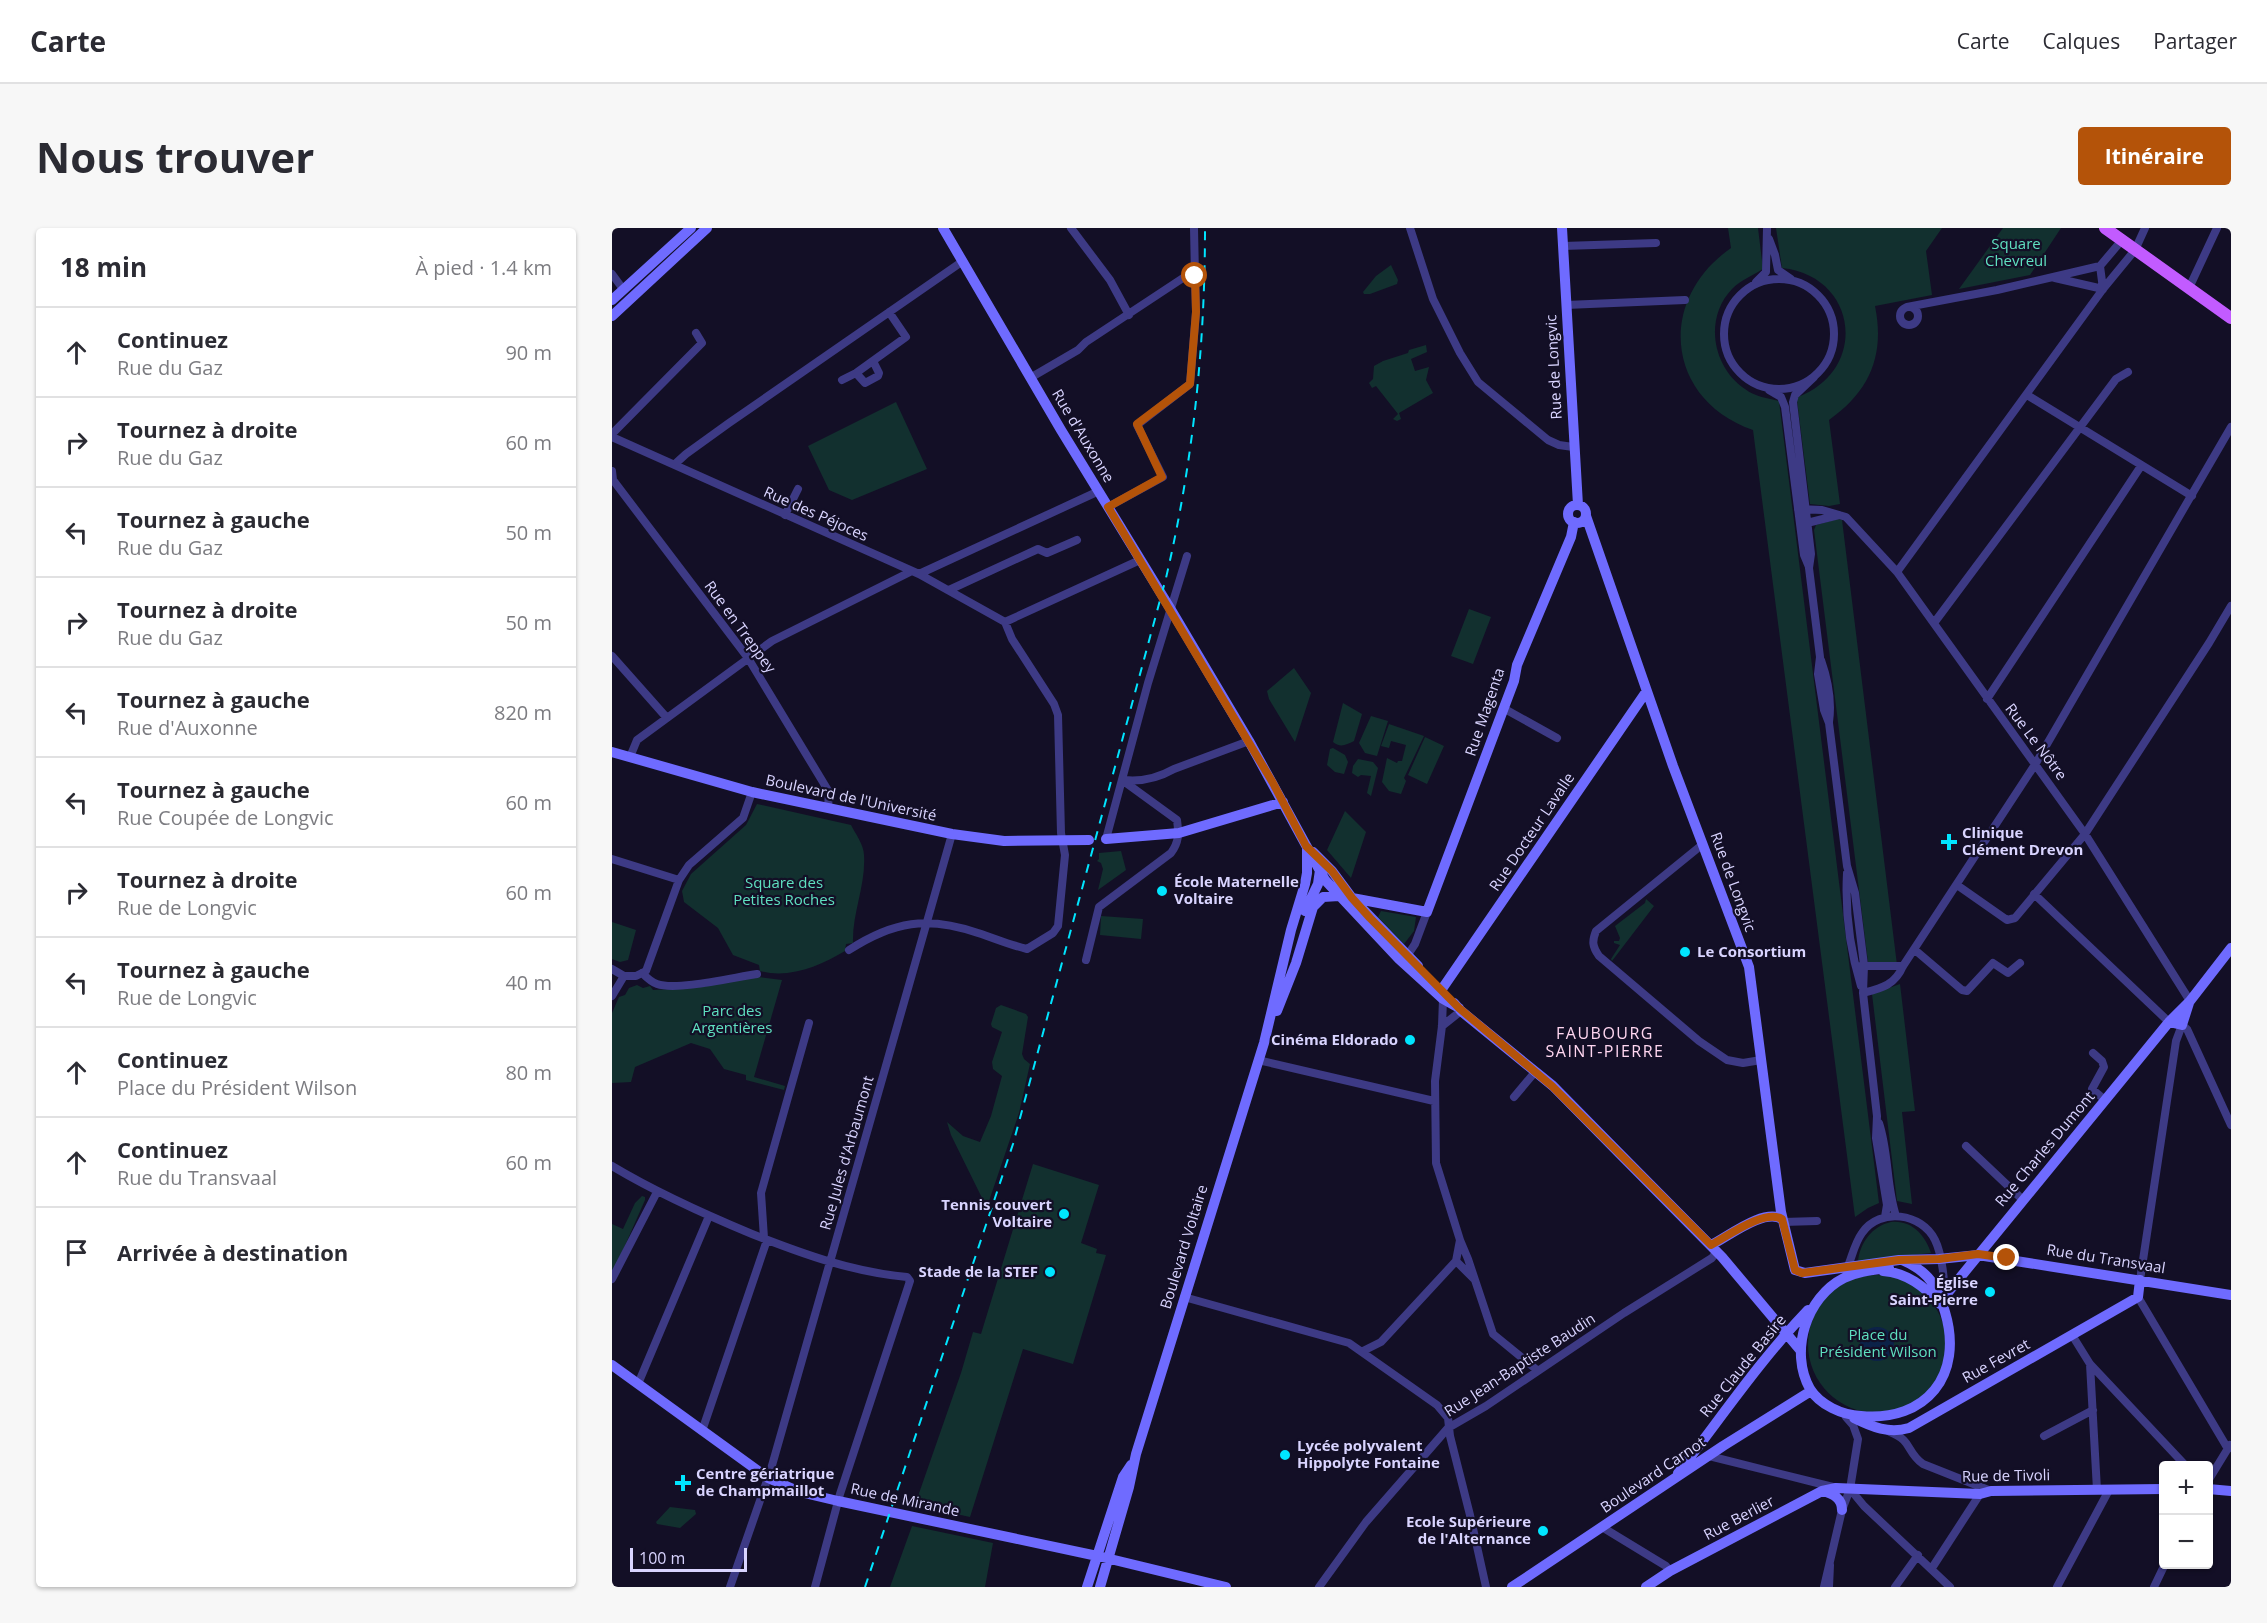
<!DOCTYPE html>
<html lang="fr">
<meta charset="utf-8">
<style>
:root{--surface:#fff;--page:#f7f7f7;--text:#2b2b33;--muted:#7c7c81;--line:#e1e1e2;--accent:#b45309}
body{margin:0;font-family:"Open Sans",sans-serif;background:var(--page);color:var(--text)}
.controls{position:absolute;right:18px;bottom:18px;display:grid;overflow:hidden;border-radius:6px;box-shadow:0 2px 4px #0004}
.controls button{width:54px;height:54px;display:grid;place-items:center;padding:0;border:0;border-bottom:2px solid var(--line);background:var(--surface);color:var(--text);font:30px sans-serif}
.scale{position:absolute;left:18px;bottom:15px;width:117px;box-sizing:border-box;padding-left:6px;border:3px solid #d9d4ff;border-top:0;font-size:16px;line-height:21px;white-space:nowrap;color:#d9d4ff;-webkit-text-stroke:4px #130f26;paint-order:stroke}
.stop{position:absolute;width:18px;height:18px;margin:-14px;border:4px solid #b45309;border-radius:50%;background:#fff}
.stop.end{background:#b45309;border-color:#fff;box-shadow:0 2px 6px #0008}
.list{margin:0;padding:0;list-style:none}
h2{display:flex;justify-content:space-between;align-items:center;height:78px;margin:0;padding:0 24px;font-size:26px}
h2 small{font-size:20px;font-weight:400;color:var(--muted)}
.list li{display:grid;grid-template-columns:39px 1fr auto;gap:18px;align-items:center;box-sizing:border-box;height:90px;padding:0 24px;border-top:2px solid var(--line)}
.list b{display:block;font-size:22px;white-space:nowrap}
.list p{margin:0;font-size:20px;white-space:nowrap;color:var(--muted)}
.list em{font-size:20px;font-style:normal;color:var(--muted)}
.icon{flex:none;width:33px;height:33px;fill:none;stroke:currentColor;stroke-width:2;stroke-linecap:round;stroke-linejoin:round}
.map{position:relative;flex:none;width:1619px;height:1359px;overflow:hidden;border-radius:6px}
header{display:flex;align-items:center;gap:36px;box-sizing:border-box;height:84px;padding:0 30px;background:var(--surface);border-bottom:2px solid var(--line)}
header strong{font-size:28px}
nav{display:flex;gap:33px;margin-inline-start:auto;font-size:21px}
.intro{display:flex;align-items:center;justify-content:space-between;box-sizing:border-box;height:144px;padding:0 36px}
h1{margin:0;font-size:42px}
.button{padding:15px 27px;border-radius:6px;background:var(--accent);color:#fff;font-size:21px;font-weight:700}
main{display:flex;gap:36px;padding:0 36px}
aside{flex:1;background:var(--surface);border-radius:6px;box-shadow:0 2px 4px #0004}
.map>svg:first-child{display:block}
.green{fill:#12302f}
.water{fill:#0c2248}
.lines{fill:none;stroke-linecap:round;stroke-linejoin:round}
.street{stroke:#3d3a85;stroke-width:8}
.secondary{stroke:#6f6bff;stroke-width:10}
.primary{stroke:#c25bff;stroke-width:12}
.rail{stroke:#00e5ff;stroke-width:2;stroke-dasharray:9 8;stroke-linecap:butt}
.route{stroke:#b45309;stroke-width:8}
.poi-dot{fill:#00e5ff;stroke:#130f26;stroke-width:2}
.labels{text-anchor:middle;stroke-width:4.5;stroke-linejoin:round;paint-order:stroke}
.park-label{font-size:15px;fill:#5fe0c0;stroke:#130f26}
.street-label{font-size:15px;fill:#d9d4ff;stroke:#130f26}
.poi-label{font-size:15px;font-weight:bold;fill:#d9d4ff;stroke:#130f26;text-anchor:start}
.neighbourhood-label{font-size:16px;letter-spacing:1.5px;fill:#ffd6f0;stroke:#130f26}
</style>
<header>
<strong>Carte</strong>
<nav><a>Carte</a><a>Calques</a><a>Partager</a></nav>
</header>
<div class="intro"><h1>Nous trouver</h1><a class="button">Itinéraire</a></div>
<main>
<aside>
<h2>18 min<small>À pied · 1.4 km</small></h2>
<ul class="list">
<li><svg class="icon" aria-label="ahead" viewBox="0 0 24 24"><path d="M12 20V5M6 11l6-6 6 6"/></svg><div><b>Continuez</b><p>Rue du Gaz</p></div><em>90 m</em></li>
<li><svg class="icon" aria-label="right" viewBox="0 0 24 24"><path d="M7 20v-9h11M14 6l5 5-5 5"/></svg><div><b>Tournez à droite</b><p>Rue du Gaz</p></div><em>60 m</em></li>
<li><svg class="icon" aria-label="left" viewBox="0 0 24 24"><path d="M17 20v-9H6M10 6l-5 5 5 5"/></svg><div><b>Tournez à gauche</b><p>Rue du Gaz</p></div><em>50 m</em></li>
<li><svg class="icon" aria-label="right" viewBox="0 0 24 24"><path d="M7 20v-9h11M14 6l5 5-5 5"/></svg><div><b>Tournez à droite</b><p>Rue du Gaz</p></div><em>50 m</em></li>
<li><svg class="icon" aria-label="left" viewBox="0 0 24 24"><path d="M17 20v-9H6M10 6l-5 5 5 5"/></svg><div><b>Tournez à gauche</b><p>Rue d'Auxonne</p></div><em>820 m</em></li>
<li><svg class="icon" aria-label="left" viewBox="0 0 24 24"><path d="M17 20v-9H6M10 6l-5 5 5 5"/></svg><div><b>Tournez à gauche</b><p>Rue Coupée de Longvic</p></div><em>60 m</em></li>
<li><svg class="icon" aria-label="right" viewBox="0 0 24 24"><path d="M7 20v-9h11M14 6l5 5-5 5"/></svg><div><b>Tournez à droite</b><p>Rue de Longvic</p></div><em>60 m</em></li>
<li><svg class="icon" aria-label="left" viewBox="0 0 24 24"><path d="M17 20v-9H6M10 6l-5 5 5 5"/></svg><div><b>Tournez à gauche</b><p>Rue de Longvic</p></div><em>40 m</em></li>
<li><svg class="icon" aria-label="ahead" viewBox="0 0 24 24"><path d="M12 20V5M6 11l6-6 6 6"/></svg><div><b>Continuez</b><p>Place du Président Wilson</p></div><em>80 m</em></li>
<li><svg class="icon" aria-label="ahead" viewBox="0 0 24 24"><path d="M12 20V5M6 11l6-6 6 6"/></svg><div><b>Continuez</b><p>Rue du Transvaal</p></div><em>60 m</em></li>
<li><svg class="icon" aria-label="arrive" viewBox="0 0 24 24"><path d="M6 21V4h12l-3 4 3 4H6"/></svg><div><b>Arrivée à destination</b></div></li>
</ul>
</aside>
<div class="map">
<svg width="1619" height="1359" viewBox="0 0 1619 1359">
<rect width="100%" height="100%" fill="#130f26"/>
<path class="green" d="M 1116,0 L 1146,0 L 1151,41 C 1140,48 1129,52 1120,61 C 1092,90 1100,139 1133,161 C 1143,169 1156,170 1167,173 L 1267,975 L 1256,980 L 1243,989 L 1141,202 C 1054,172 1044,72 1119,20 Z
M 1164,0 L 1330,0 L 1314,23 L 1320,67 L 1263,78 C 1273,127 1258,163 1217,192 L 1228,276 L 1217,278 L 1198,276 L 1185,172 L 1186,169 C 1257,142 1246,48 1170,40 Z
M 1391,0 L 1449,0 L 1418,47 L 1347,61 Z
M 779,37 L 786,52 L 785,56 L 758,66 L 752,66 L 751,64 L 764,48 Z
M 814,117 L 815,124 L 799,131 L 803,143 L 817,139 L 814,152 L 821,165 L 787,185 L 789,191 L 785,193 L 781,191 L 786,186 L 764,158 L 760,160 L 757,155 L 761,151 L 762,138 L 771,133 L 796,125 L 797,122 Z
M 284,174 L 315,241 L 240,272 L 217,262 L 196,218 Z
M 1226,291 L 1230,292 L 1285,737 L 1256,734 L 1202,302 L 1204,297 Z
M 857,381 L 879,389 L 861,436 L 839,428 Z
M 682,440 L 699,465 L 683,514 L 657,471 L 655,463 Z
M 731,475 L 750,486 L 742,513 C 734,517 728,520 721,514 Z
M 759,488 L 776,493 L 765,528 L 753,525 L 747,515 Z
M 777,496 L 812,508 L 792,550 L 794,553 L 789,566 L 777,563 L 770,554 L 775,530 L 785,535 L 786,533 L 790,533 L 794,517 L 779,513 L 777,520 L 769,518 Z
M 813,509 L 832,518 L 815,556 L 796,547 Z
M 721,520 L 733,527 L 736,534 L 732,546 L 723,544 L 715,537 L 718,521 Z
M 746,531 L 761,534 L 766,540 L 759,568 L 755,565 L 759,548 L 749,547 L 746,549 L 740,545 L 741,538 Z
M 145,576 L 239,597 C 243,605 252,617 252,627 C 254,657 240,685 241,715 L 234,716 L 233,723 C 208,738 177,751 148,743 L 147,737 L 121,727 L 106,700 L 72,674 L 70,663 L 79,646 L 134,597 Z
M 733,583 L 754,604 L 739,650 L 715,622 Z
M 509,623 L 514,642 L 486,662 L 491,641 L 489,635 L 485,633 L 487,631 L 487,625 Z
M 1034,671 L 1042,678 L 1000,733 L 999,731 L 1008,717 L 1002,715 L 1002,713 L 1007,713 L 1008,710 L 1003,698 L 1033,675 Z
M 769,683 L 804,689 L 802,703 L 792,716 L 766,689 Z
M 489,688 L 531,691 L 529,711 L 488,707 Z
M 0,694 L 24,702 L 16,732 L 8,734 L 0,731 Z
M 147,749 L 170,752 L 142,849 L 173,858 L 172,862 L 134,852 L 134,847 L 112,841 L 98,821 L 79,815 L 23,839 L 19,854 L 0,855 L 0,785 L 7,769 L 13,767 L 17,760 L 25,757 L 31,760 L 38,758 L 41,762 L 77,760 Z
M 1288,756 L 1303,883 L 1290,884 L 1300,976 L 1285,973 L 1260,766 Z
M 389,777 L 414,786 L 416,789 L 410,826 L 412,831 L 418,836 L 407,885 L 377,973 L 371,972 L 339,907 L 335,894 L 351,908 L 368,914 L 379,888 L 390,848 L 381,841 L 380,834 L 390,804 L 380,799 L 379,796 L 384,780 Z
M 421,936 L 487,957 L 469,1015 L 485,1021 L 484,1025 L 494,1027 L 461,1136 L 411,1121 L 358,1289 L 308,1278 L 310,1273 L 305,1271 L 349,1145 L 361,1104 L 369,1106 Z
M 30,968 L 33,969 L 33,972 L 0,1047 L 0,996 L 11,1001 L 23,975 Z
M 1279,994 C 1300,992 1313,1007 1319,1025 L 1246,1033 C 1248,1015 1260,998 1279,994 Z
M1196 1116a69 69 0 1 1 138 0a69 69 0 1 1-138 0Z
M 58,1279 L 83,1282 L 84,1286 L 68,1300 L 45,1296 L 44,1294 Z
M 300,1298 L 381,1315 L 373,1359 L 278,1359 Z"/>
<path class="water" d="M1248 1116a17 17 0 1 1 34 0a17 17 0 1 1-34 0Z"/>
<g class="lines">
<path class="street" d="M 459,0 L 498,52 L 517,87
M 798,0 L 821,71 L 848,125 L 866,154 L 936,212 L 947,217 L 961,219
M 1157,11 L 1163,27 L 1166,42 L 1179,51
M 951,18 L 1044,15
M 0,46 L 11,61
M 1443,50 L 1491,61
M1112 106a55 55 0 1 1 110 0a55 55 0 1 1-110 0Z
M 1144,54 L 1154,44 L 1155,0
M 1577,60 L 1605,0
M 1491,61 L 1488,38 L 1510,12
M 954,77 L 1073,72
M1288 88a9 9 0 1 1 18 0a9 9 0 1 1-18 0Z
M 1295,79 L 1385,62 L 1488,38
M 244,145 L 253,155 L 266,148 L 267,145 L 261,133
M 1202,149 L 1183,167 L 1181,174 L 1199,326 L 1197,340 L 1208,429 L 1206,446 L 1212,482 L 1217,495 L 1235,638 L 1243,665 L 1252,737 L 1251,765 L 1265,888 L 1264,910 L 1275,977 L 1273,989
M 418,150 L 466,122 L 474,114 L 574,48 L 583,48 L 582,0
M 230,152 L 244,145 L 294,109 L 277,84
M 1157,162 L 1169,169 L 1173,179 L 1192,327 L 1197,339
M 1415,167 L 1580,268
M 0,206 L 90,115 L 84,105
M 0,209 L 307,346 L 393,394
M 63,236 L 74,226 L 117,195 L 351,33
M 0,243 L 1,252 L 136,430 L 217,564 L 216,580
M 496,279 L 551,249 L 525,197 L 578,156 L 584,84 L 583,48
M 1186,281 L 1210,282 L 1234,289 L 1285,344 L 1473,606 L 1578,773
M 173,287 L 186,261
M 1191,296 L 1227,287
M 1285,344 L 1491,61 L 1523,22 L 1533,0
M 307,346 L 487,263
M 337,362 L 426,321 L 435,325 L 465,312
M 393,394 L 528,332
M 1322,395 L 1504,151 L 1516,144
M 0,428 L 55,490
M 1209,432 C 1216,452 1220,473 1217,494
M 1375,471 L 1529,238
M 891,480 L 945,510
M 18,529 L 25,512 L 160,413 L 298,344
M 512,552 C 530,554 546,550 562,541 L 637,513
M 494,611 L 536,455 L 575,328
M 1091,616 L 984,703 C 980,713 980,718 987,728 L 1087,813 L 1115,832 L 1131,835 L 1149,832
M 0,631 L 67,652
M 1235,645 C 1233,682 1238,722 1249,758
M 1345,657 L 1395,692 L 1403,690 L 1473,606 L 1597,415 L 1619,378
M 1422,666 L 1557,794
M 237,722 C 282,693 315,688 366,705 C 382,710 398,717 415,721 L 441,705 L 446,698 L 453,627 L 449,605 L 446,487 L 442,476 L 400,411 L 393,394
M 1303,722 L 1350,762 L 1355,763 L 1381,735 L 1396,745 L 1408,735
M 795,728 L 803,716 L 815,684
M 474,732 L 487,679 L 559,625 C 567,614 567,606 565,592 L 510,552
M 1248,738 L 1291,738
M 0,741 L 12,748
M 30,745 C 35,750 39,754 45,756 C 65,763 123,749 145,746
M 12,748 L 24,748 L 34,743 L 67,652 L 77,637 L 131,590 L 140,564
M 1251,765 C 1270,760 1283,757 1291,738 L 1424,535 L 1619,199
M 0,768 L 12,748
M 830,798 L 849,783
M 1481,825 L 1490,833 L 1492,839 L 1480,861 L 1493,872
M 646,832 L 822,873
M 902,869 L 923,844
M 1267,895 C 1277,925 1274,958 1284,988
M 1354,918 L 1411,972
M 0,938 C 45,965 92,986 140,1006 C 191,1026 240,1044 295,1049 L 298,1053 L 228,1266 L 203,1359
M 1171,994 L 1205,993
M 152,1010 L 149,965 L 197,795
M 848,1012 L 856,1031 L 881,1106 L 925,1142
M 844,1033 L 862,1051
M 1234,1043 C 1240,1030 1242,1016 1250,1005 C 1268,979 1310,985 1323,1012 C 1330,1026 1333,1055 1333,1071
M 0,1051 L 45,964
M 1528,1052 L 1564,813 L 1570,797 L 1575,801 L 1619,897
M 572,1069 L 737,1115 L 825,1177 L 836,1190 L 838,1208 L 858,1287 L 874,1359
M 1526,1069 L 1616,1221
M 1460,1107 L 1478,1136 L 1574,1238
M 751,1123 L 769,1114 L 844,1033 L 848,1012 L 824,935 L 823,853 L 830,798 L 831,771
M 1478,1136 L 1485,1262
M 26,1156 L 97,988
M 90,1203 L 155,1012
M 1278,1204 C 1301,1213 1294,1224 1311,1236 L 1379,1263
M 1432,1208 L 1481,1182
M 1097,1228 L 1221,1259
M 1596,1253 L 1618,1217
M 1238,1261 L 1252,1278 L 1338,1359
M 990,1299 L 1054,1338 L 1058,1343
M 1320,1340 L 1368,1266
M 118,1359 L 159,1241 L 340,606
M 707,1359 L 754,1294 L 836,1200 L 874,1178 L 1012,1085 L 1100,1030 L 1105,1023
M 1212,1359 L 1230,1282 L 1238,1261 L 1246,1211 L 1241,1197 L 1234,1189
M 1217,1359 L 1218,1337
M 1283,1359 L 1306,1327
M 1445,1359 L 1497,1262
M 1542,1359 L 1553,1336"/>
<path class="secondary" d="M 331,0 L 449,202 L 558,380 L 637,513 L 713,652 L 787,731 L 831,771 L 847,780
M 950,0 L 966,277
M 0,72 L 79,0
M 0,88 L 95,0
M956 286a9 9 0 1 1 18 0a9 9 0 1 1-18 0Z
M 974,288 L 1061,538 L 1137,739 L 1169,984 L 1183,1042 L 1193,1045 L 1287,1032 L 1327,1031 L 1366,1027 L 1619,1067
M 0,524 L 140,564 L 340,606 L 392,613 L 477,612
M 494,611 L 567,605 L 671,574
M 701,624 L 720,643 L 740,670 L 806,738
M 740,670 L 815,684 L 902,453 L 905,437 L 959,309 L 962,294
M 693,683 L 706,656 L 708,642
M 830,761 L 1034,464
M 842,775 L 849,783 L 941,858 L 1009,927 L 1110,1029 L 1189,1123
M 665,783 L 684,735 L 701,679 L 711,669 L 727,668
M 1557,794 L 1570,797 L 1577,775
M 1099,1017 C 1117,1008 1152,980 1170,991
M 1277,1040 C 1262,1042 1246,1043 1232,1050 C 1194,1069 1177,1124 1198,1161 C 1208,1177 1230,1187 1249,1188 C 1314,1194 1352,1147 1333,1084 C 1326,1059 1316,1043 1292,1033
M 1271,1043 C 1295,1045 1312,1058 1328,1076
M 1333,1068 L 1557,794 L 1578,773 L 1619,720
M 0,1137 L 156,1250 L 188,1264 L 226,1273 L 490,1329 L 614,1359
M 1242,1190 C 1260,1199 1277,1206 1297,1200 L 1526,1069 L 1528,1052
M 1066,1245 C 1109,1190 1148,1132 1196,1082
M 1596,1261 L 1619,1263
M 1211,1263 C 1221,1266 1230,1270 1230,1282
M 475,1359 L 511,1249 L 519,1237
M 488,1359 L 517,1259 L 524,1226 L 652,815 L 679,702 L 693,656 L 695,645 L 695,621
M 900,1359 L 1111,1218 L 1199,1163
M 1034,1359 L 1058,1343 L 1210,1263 L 1224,1260 L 1368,1266 L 1379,1263 L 1552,1261"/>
<path class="primary" d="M 1493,0 L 1619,90"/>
<path class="rail" d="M 253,1359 L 401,916 L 554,350 C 581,234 593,119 593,0"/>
</g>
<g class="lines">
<path class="route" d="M 583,48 L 584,84 L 578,156 L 525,196 L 550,249 L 496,279 L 661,555 L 694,618 L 720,643 L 740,670 L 758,690 L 847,780 L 940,858 L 1099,1017 C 1116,1008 1152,981 1170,991 L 1182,1038 L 1183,1042 L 1190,1045 L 1287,1032 L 1327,1031 L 1366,1026 L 1395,1030"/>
</g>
<g class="poi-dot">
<path d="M1334 605h6v6h6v6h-6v6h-6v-6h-6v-6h6z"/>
<circle cx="550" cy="663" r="6"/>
<circle cx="1073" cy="724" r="6"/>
<circle cx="798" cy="812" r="6"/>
<circle cx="452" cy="986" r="6"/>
<circle cx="438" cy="1044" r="6"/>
<circle cx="1378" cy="1064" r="6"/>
<circle cx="673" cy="1227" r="6"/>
<path d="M68 1246h6v6h6v6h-6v6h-6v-6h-6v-6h6z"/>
<circle cx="931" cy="1303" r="6"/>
</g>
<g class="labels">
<g class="park-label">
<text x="1404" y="21">Square<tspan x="1404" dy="17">Chevreul</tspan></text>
<text x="172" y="660">Square des<tspan x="172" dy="17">Petites Roches</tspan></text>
<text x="120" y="788">Parc des<tspan x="120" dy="17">Argentières</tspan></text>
<text x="1266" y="1112">Place du<tspan x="1266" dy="17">Président Wilson</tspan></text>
</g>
<g class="street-label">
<text transform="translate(942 139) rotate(-93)" y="5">Rue de Longvic</text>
<text transform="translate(471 208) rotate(59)" y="5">Rue d'Auxonne</text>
<text transform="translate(204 286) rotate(24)" y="5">Rue des Péjoces</text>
<text transform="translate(128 399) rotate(54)" y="5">Rue en Treppey</text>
<text transform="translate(873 484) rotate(-71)" y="5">Rue Magenta</text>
<text transform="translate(1424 514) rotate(53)" y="5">Rue Le Nôtre</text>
<text transform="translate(239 570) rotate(12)" y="5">Boulevard de l'Université</text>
<text transform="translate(920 604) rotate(-56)" y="5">Rue Docteur Lavalle</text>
<text transform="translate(1121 654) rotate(70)" y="5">Rue de Longvic</text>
<text transform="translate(1433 921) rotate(-50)" y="5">Rue Charles Dumont</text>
<text transform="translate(235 925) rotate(-74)" y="5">Rue Jules d'Arbaumont</text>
<text transform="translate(572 1019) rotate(-73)" y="5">Boulevard Voltaire</text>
<text transform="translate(1494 1031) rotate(9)" y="5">Rue du Transvaal</text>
<text transform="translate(1384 1133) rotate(-29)" y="5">Rue Fevret</text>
<text transform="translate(908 1137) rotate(-33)" y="5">Rue Jean-Baptiste Baudin</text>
<text transform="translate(1131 1138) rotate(-51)" y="5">Rue Claude Basire</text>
<text transform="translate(1041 1247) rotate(-34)" y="5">Boulevard Carnot</text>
<text transform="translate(1394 1248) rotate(-1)" y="5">Rue de Tivoli</text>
<text transform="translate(293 1272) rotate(12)" y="5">Rue de Mirande</text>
<text transform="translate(1127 1290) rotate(-28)" y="5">Rue Berlier</text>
</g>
<g class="poi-label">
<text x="1350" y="610">Clinique<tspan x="1350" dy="17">Clément Drevon</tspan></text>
<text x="562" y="659">École Maternelle<tspan x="562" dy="17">Voltaire</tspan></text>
<text x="1085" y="729">Le Consortium</text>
<text x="786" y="817" text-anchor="end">Cinéma Eldorado</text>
<text x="440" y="982" text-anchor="end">Tennis couvert<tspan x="440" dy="17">Voltaire</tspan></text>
<text x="426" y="1049" text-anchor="end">Stade de la STEF</text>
<text x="1366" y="1060" text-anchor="end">Église<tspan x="1366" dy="17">Saint-Pierre</tspan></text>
<text x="685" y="1223">Lycée polyvalent<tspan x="685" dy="17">Hippolyte Fontaine</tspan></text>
<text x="84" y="1251">Centre gériatrique<tspan x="84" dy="17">de Champmaillot</tspan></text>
<text x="919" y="1299" text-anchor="end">Ecole Supérieure<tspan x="919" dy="17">de l'Alternance</tspan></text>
</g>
<g class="neighbourhood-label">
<text x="993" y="811">FAUBOURG<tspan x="993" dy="18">SAINT-PIERRE</tspan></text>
</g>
</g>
</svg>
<div class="controls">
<button>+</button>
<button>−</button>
</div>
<div class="scale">100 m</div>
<div class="stop" style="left:583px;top:48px"></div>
<div class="stop end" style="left:1395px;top:1030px"></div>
</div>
</main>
